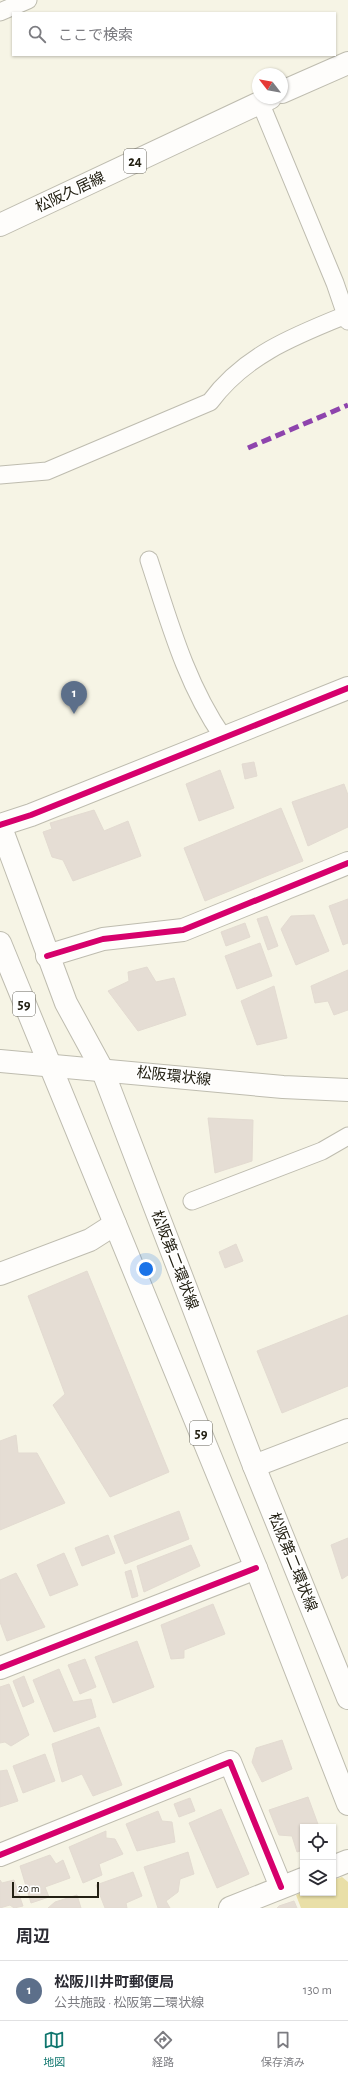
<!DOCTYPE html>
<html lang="ja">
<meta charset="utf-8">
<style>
:root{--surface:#fff;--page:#f7f7f7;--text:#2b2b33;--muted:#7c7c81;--line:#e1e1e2;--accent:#0f766e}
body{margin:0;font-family:"Alegreya Sans","Noto Sans JP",sans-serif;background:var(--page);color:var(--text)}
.controls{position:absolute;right:12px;bottom:12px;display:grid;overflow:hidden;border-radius:0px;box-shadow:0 1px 3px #0004}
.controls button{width:36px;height:36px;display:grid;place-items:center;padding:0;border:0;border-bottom:1px solid var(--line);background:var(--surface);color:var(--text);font:20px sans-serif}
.compass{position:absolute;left:252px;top:68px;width:36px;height:36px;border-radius:50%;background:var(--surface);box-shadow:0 1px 3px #0004;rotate:301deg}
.scale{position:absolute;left:12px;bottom:10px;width:87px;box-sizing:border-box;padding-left:4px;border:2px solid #232013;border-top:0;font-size:11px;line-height:14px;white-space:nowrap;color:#232013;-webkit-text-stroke:3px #fff;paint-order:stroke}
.you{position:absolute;left:146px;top:1269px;width:14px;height:14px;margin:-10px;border:3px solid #fff;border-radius:50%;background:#1a73e8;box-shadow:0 0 0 6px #1a73e833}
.badge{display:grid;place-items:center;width:26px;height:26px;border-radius:50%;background:var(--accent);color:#fff;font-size:13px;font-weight:700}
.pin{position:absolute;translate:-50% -33px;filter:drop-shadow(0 1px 2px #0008)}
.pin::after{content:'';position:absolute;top:21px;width:14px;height:12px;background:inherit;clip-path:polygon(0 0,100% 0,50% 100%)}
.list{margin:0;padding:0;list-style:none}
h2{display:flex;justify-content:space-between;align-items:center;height:52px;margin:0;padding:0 16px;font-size:17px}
h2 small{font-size:13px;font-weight:400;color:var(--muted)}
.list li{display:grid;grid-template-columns:26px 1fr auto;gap:12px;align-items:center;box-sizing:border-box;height:60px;padding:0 16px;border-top:1px solid var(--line)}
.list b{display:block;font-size:15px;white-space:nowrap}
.list p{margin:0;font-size:13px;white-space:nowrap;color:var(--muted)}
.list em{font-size:13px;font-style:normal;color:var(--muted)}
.icon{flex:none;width:22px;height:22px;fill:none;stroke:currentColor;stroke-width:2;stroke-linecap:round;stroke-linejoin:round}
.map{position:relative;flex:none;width:348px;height:1908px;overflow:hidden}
.search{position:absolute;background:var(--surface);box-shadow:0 1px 3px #0004;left:12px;right:12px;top:12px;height:44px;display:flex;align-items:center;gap:10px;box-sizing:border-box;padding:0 14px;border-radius:0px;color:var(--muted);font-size:15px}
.sheet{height:112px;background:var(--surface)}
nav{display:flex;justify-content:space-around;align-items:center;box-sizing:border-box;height:56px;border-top:1px solid var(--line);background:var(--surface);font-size:11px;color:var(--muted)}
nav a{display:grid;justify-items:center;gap:2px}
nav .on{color:var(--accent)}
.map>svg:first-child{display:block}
.green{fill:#e9dfa7}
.building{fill:#e5ddd4;stroke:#e3dbd1}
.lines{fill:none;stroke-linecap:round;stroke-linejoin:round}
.lane-casing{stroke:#bebcaf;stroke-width:19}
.street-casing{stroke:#bebcaf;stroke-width:24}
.secondary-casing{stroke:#bebcaf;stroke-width:24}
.primary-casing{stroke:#bebcaf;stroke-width:24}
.lane{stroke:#fefdfb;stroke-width:17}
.street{stroke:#fefdfb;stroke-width:22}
.secondary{stroke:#fefdfb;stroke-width:22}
.primary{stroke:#fefdfb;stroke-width:22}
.quiet{stroke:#8e44ad;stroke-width:5;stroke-dasharray:10 5;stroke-linecap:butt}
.cycleway-casing{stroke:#fff;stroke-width:8}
.cycleway{stroke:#d6006c;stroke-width:6}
.labels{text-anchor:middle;stroke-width:3;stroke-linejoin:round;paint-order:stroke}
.shield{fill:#fff;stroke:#65635a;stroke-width:1}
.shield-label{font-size:14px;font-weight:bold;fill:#232013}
.street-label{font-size:15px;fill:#232013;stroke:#fff}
</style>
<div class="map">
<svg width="348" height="1908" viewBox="0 0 348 1908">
<rect width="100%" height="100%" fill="#f6f4e5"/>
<path class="green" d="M 342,1877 L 348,1882 L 348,1908 L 301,1908 L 296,1895 L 303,1892 L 333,1893 L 333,1880 Z"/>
<path class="building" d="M 254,762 L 257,776 L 245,779 L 242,764 Z
M 220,770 L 234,808 L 199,821 L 186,784 Z
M 344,784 L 348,795 L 348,827 L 308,846 L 292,802 Z
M 281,808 L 303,861 L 205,901 L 184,848 Z
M 94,810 L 104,831 L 128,821 L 141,856 L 73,881 L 63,860 L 52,857 L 43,832 L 52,829 L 50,823 Z
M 348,899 L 348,943 L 343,945 L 329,906 Z
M 314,915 L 329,951 L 296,965 L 281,929 L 291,916 Z
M 267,916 L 278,946 L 268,950 L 257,919 Z
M 245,923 L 250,937 L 226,946 L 221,932 Z
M 260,943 L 272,976 L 237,989 L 225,956 Z
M 147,967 L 156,982 L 174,978 L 186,1015 L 138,1031 L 108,991 L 129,981 L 128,972 Z
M 348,970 L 348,1010 L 334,1015 L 328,1001 L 315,1003 L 311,986 Z
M 274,986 L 287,1038 L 257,1045 L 241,1001 Z
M 208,1118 L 253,1120 L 252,1161 L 215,1173 Z
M 236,1244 L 243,1261 L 225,1268 L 219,1252 Z
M 87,1271 L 169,1472 L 110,1497 L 53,1405 L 65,1394 L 28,1296 Z
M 348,1315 L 348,1386 L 282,1413 L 257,1351 Z
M 16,1435 L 18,1453 L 37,1453 L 65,1503 L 0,1530 L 0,1441 Z
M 179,1511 L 189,1539 L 125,1564 L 114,1536 Z
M 108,1535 L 115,1553 L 82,1566 L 75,1548 Z
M 348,1538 L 348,1575 L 342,1579 L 331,1545 Z
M 191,1545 L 200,1566 L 144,1592 L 137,1566 Z
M 64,1553 L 78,1585 L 50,1596 L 37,1565 Z
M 131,1570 L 138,1596 L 132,1598 L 125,1572 Z
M 16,1573 L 45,1627 L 7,1641 L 0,1622 L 0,1580 Z
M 213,1604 L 225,1634 L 184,1650 L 184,1658 L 171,1659 L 161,1625 Z
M 137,1641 L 154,1687 L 113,1703 L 95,1657 Z
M 85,1659 L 96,1687 L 80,1694 L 68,1665 Z
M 59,1669 L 73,1702 L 91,1699 L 96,1717 L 54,1732 L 33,1680 Z
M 24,1676 L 34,1702 L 23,1707 L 13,1681 Z
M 9,1684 L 29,1735 L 11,1746 L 5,1742 L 0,1743 L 0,1687 Z
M 99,1727 L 122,1785 L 93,1796 L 82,1774 L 62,1782 L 52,1744 Z
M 282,1740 L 292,1769 L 262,1782 L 252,1762 L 256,1748 Z
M 45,1754 L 55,1781 L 23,1793 L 13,1766 Z
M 7,1770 L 18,1801 L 0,1807 L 0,1771 Z
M 308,1797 L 319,1827 L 303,1827 L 303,1850 L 297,1852 L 292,1836 L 279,1835 L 269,1810 Z
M 190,1798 L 195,1811 L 179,1817 L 174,1804 Z
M 221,1809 L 249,1874 L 217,1888 L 189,1823 Z
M 158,1811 L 162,1821 L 172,1822 L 175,1842 L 137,1851 L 126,1824 Z
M 106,1831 L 106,1838 L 115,1839 L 123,1854 L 99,1864 L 102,1875 L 83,1883 L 69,1847 Z
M 188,1852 L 194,1874 L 180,1879 L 178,1892 L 166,1901 L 170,1908 L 158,1908 L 144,1867 Z
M 50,1855 L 56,1864 L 63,1860 L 70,1878 L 45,1887 L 49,1897 L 31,1903 L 20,1866 Z
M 133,1872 L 142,1896 L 126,1903 L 127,1908 L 105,1908 L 96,1885 Z
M 0,1880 L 2,1883 L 14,1880 L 23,1906 L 14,1908 L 10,1905 L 0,1908 Z
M 77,1895 L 81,1908 L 48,1908 L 55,1902 Z
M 294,1901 L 297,1908 L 277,1908 L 279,1906 Z"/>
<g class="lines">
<g class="lane-casing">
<path id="lane" d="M 0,12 L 28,0
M 260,102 L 335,283 L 348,321
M 0,475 L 47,471 L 210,402 C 245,355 294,336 346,315
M 149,560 C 169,621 186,684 223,737
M 192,1201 L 322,1151 L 348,1136"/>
</g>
<g class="street-casing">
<path id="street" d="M 0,825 L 31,815 L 348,688
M 47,956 L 103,939 L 183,930 L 348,863
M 0,1274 L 90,1240 L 115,1224
M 254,1466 L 348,1430
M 0,1668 L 256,1568
M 0,1855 L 230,1762 L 281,1887
M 333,1867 L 348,1861
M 230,1908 L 303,1879"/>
</g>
<g class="secondary-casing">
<path id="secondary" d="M 0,1061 L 283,1087 L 348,1090"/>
</g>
<g class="primary-casing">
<path id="primary" d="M 282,92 L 348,63
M 0,225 L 270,98
M 0,825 L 66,1003 L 102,1069 L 254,1466 L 348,1698
M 0,943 L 256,1568 L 348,1804"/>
</g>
<use href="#lane" class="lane"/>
<use href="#street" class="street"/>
<use href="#secondary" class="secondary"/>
<use href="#primary" class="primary"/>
<path class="quiet" d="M 248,448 L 348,405"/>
<g class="cycleway-casing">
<path id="cycleway" d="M 0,825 L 31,815 L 348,688
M 47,956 L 103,939 L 183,930 L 348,863
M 0,1668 L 256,1568
M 0,1855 L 230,1762 L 281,1887"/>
</g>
<use href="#cycleway" class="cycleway"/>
</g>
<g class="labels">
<g class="shield">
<rect x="124" y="149" width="22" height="24" rx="3"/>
<rect x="13" y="992" width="22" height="24" rx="3"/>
<rect x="190" y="1421" width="22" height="24" rx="3"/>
</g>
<g class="shield-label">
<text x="135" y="166">24</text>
<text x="24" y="1009">59</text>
<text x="201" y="1438">59</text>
</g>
<g class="street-label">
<text transform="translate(70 192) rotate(-25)" y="5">松阪久居線</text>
<text transform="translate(174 1076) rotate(6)" y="5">松阪環状線</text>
<text transform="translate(175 1260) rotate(69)" y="5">松阪第二環状線</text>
<text transform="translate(293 1562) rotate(68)" y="5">松阪第二環状線</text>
</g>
</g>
</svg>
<div class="controls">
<button><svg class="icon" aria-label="locate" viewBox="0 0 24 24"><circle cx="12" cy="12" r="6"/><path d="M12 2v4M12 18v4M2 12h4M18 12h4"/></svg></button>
<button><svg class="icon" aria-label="layers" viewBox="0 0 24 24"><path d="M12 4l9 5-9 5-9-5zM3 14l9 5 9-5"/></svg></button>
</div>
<svg class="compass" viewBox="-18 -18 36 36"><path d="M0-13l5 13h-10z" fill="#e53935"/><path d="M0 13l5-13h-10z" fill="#7c7c81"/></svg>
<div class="scale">20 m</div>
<div class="you"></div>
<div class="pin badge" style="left:74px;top:714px;background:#5c6f8a">1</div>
<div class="search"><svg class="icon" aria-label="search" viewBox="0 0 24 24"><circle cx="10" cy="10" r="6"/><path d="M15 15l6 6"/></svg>ここで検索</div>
</div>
<section class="sheet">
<h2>周辺<small></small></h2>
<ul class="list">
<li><span class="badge" style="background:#5c6f8a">1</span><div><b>松阪川井町郵便局</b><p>公共施設 · 松阪第二環状線</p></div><em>130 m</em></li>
</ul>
</section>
<nav>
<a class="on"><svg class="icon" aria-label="map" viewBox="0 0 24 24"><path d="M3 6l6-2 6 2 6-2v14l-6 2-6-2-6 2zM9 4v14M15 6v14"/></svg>地図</a>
<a><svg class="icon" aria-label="directions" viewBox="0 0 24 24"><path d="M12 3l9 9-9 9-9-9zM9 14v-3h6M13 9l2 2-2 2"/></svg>経路</a>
<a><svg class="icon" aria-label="saved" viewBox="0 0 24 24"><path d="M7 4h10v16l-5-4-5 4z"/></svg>保存済み</a>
</nav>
